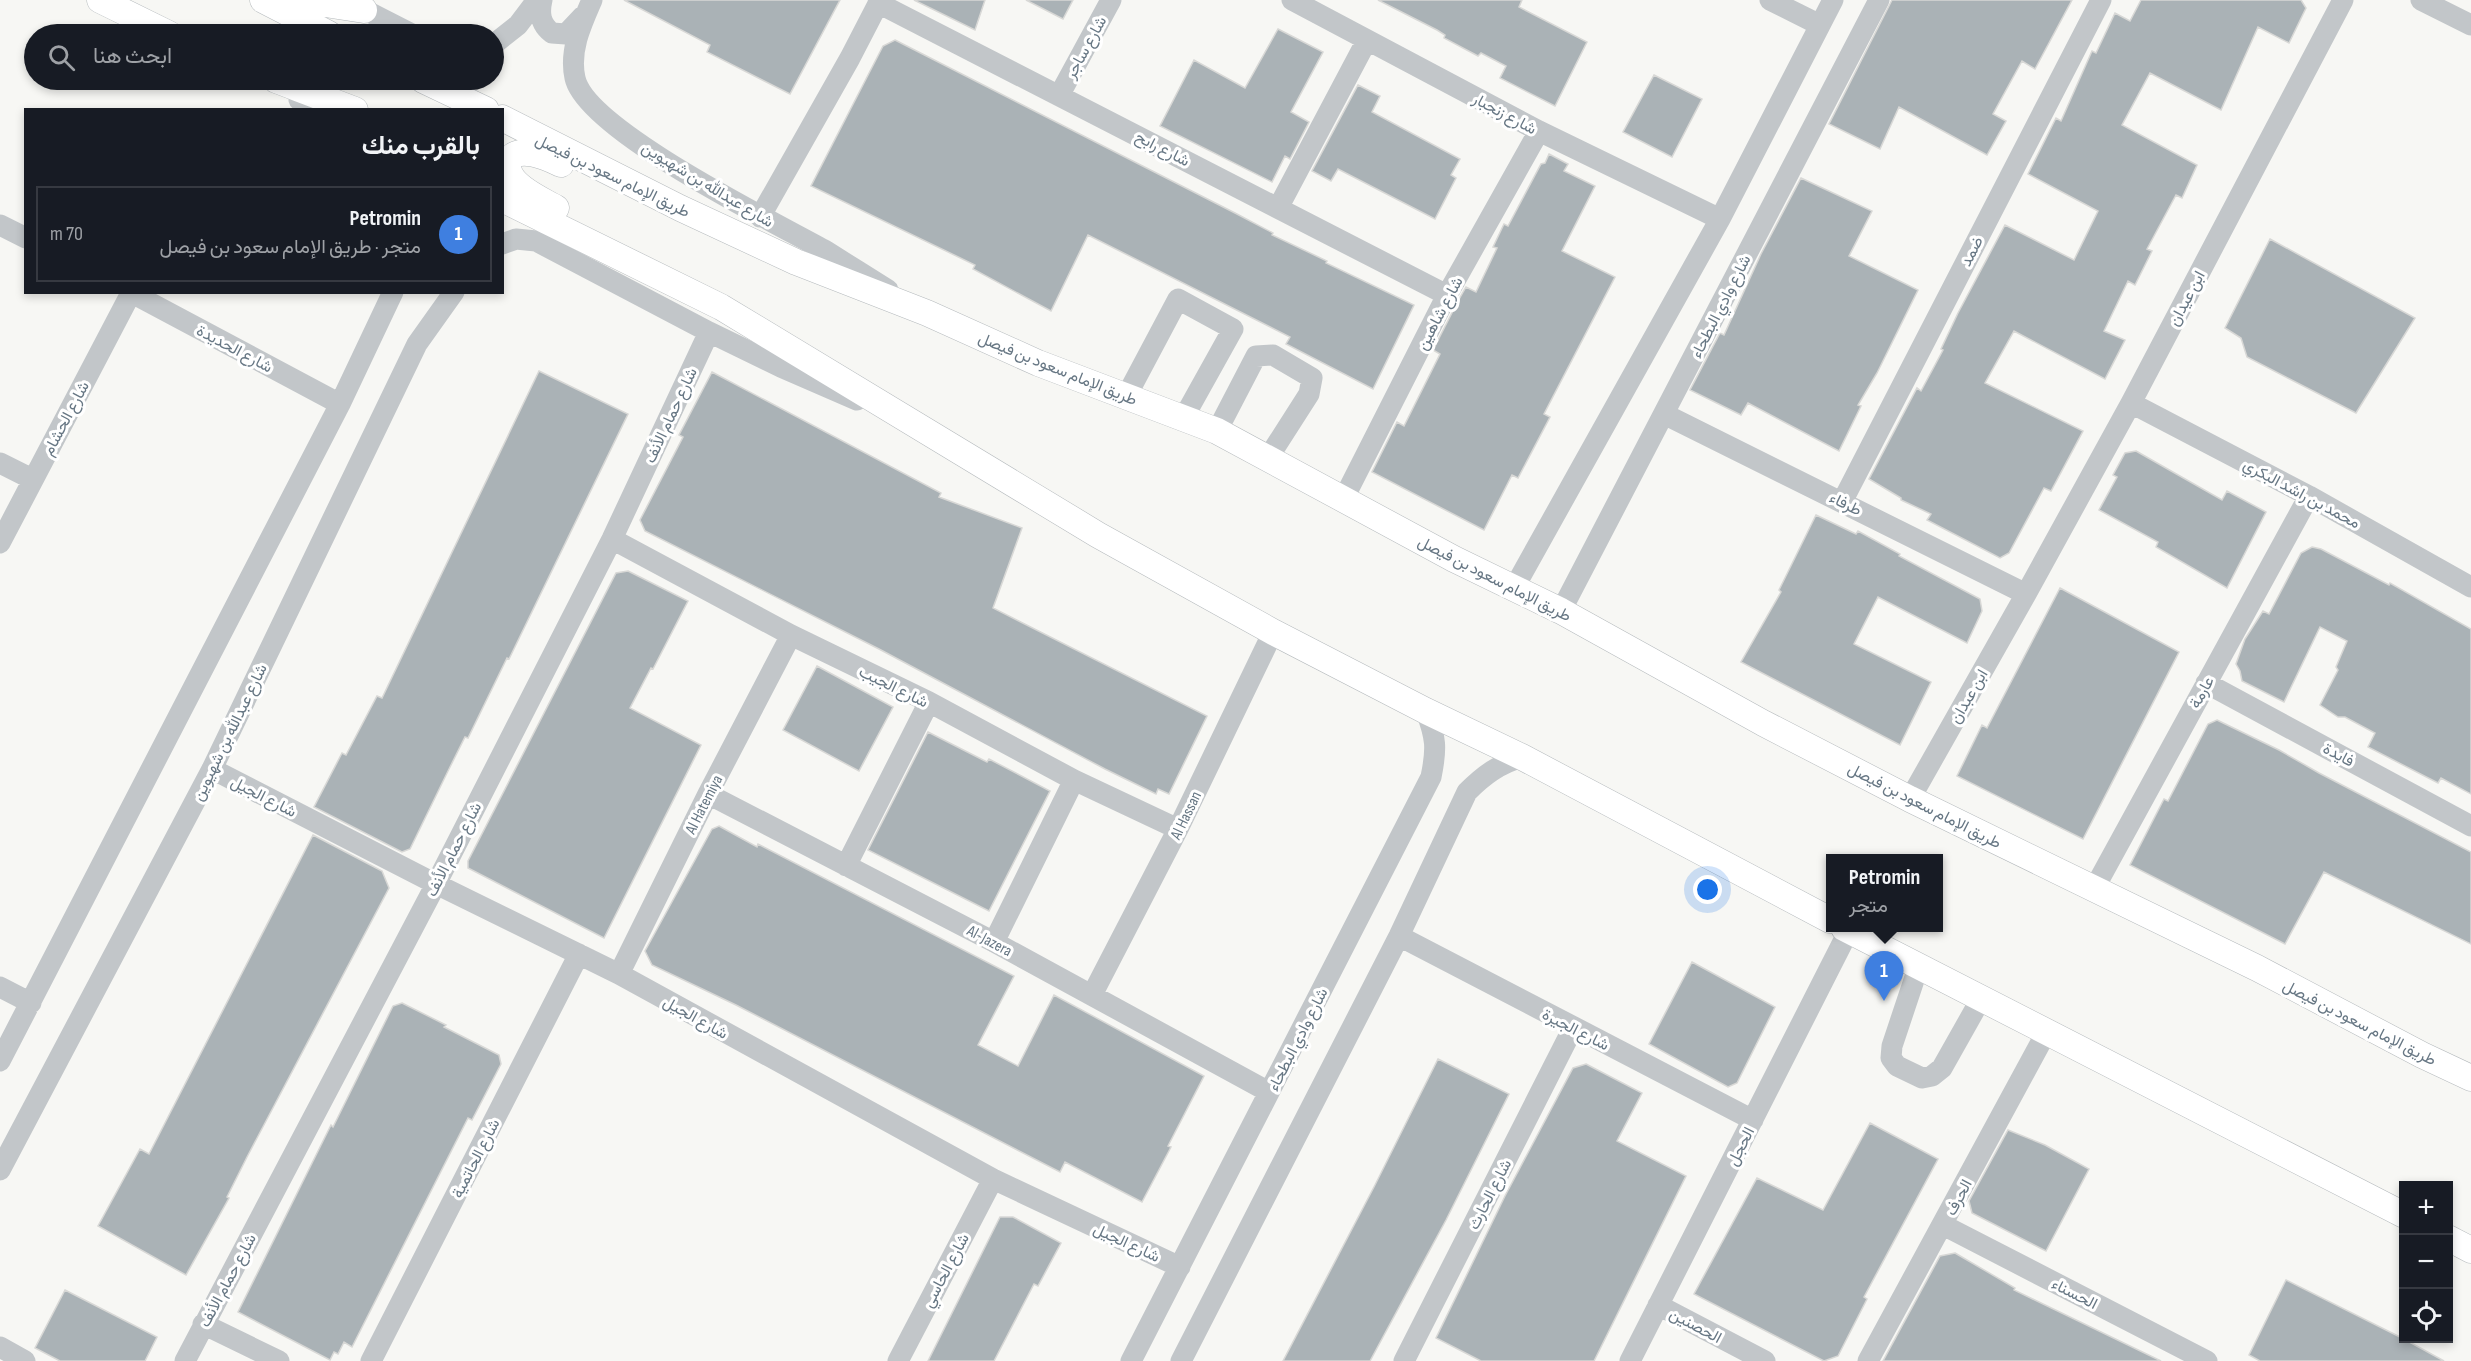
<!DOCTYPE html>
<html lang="ar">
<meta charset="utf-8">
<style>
:root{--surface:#171b24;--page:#242831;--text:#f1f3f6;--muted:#9ea1a6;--line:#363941;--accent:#dd562e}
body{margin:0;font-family:"Sofia Sans Condensed",Vazirmatn,sans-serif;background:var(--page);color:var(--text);direction:rtl}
.controls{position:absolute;right:18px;bottom:18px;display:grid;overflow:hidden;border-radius:0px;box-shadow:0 3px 9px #0003}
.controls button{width:54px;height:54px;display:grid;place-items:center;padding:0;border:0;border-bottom:2px solid var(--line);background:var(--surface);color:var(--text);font:30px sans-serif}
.you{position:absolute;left:1708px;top:890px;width:21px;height:21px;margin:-15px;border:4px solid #fff;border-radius:50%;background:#1a73e8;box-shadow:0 0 0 9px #1a73e833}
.badge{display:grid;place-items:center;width:39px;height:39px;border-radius:50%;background:var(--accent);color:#fff;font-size:20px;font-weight:700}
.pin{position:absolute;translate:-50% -50px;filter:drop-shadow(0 2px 3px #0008)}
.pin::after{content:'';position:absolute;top:32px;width:21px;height:18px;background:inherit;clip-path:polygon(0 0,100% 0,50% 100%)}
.popup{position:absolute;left:1826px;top:854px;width:117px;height:78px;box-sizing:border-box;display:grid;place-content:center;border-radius:0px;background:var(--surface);filter:drop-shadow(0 2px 4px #0005);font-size:20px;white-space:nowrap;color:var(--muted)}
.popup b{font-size:22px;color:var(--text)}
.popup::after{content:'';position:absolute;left:50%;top:100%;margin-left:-12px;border:12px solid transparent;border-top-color:var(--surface)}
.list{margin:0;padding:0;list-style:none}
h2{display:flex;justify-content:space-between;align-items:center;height:78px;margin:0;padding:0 24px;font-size:26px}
h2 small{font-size:20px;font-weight:400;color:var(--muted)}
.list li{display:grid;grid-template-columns:39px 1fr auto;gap:18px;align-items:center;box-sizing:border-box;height:96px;margin:0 12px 12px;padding:0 12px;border:2px solid var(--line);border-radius:0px}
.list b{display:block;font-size:22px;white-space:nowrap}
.list p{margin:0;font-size:20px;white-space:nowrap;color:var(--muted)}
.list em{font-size:20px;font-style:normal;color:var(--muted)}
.icon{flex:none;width:33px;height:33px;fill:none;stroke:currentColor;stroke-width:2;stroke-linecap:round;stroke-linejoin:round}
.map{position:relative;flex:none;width:2471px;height:1361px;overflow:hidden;direction:ltr}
.search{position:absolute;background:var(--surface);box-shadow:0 3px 9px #0003;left:24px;top:24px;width:480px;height:66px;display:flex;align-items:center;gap:15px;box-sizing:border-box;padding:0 21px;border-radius:33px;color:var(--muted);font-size:22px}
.panel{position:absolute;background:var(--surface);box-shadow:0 3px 9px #0003;left:24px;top:108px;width:480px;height:186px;border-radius:0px;direction:rtl}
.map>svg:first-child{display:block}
.building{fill:#aab2b6;stroke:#d8d8d6;stroke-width:1.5}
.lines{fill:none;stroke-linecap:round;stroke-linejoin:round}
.major-casing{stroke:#b5babd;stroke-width:27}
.minor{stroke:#c2c6c9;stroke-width:21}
.major{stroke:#fff;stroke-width:26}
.labels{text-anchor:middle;stroke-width:6;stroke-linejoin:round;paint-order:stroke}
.street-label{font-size:16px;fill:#677784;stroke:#fff}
</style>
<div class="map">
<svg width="2471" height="1361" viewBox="0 0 2471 1361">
<rect width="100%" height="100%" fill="#f7f7f4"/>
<path class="building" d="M 624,0 L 840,0 L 790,94 L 707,52 L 710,45 Z
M 914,0 L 985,0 L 975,30 Z
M 1026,0 L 1073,0 L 1063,19 Z
M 1378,0 L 1522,0 L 1519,7 L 1587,42 L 1555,106 L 1500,78 L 1506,66 L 1481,53 L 1478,56 L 1444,38 L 1445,35 L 1437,30 Z
M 1892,0 L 2072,0 L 2035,69 L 2022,61 L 1993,114 L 2006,121 L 1987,155 L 1899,107 L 1880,149 L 1829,124 Z
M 2141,0 L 2301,0 L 2306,8 L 2289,43 L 2258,27 L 2221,110 L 2150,73 L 2122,125 L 2197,165 L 2182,198 L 2176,195 L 2147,249 L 2152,251 L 2135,285 L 2128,281 L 2104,331 L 2125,340 L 2105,379 L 2014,331 L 1985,383 L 2083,431 L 2051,491 L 2044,488 L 2009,553 L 2000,558 L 1927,520 L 1931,514 L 1901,500 L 1901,498 L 1869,479 L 1917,388 L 1921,391 L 1943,350 L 1941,349 L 1958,313 L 2005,225 L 2074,260 L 2098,211 L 2028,174 L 2056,118 L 2061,121 L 2092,51 L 2096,53 L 2115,13 L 2130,21 Z
M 1278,29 L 1323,52 L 1291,112 L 1309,122 L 1290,159 L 1285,156 L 1272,182 L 1160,126 L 1194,60 L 1245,88 Z
M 895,40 L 1235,213 L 1273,233 L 1272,235 L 1327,261 L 1326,263 L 1414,305 L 1373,389 L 1286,344 L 1290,337 L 1088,235 L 1051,311 L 973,269 L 975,265 L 811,186 L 883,46 Z
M 1654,75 L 1702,99 L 1672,157 L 1623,132 Z
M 1358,85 L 1380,96 L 1372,112 L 1460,159 L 1451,175 L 1456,178 L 1435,219 L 1338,169 L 1331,181 L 1312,171 Z
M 1549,154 L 1568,164 L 1564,171 L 1595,186 L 1562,251 L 1615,277 L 1544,414 L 1550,417 L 1518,478 L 1512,475 L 1484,530 L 1372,472 L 1397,422 L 1404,426 L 1440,354 L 1433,350 L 1458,301 L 1466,287 L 1476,292 L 1497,248 L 1493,247 L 1504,224 L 1508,226 L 1541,164 L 1545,163 Z
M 1801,178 L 1872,211 L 1849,256 L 1918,290 L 1877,373 L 1858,405 L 1861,406 L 1839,451 L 1748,403 L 1741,415 L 1690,390 L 1720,333 L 1724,335 L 1761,254 Z
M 2270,239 L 2415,318 L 2356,413 L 2247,357 L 2241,338 L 2225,328 Z
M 539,371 L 628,414 L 509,659 L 507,658 L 468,738 L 465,737 L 449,769 L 410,849 L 402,852 L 314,807 L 342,753 L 346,755 L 377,696 L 382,698 Z
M 712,372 L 941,493 L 939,497 L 1022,528 L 993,608 L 1207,716 L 1169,794 L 1158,789 L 1156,794 L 1105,769 L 879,649 L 645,531 L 640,520 L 683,437 L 679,435 Z
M 2136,451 L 2222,500 L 2227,491 L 2266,512 L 2227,588 L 2156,547 L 2158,542 L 2099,510 L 2117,477 L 2113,475 L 2125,453 Z
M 1816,515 L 1856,534 L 1858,531 L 1900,554 L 1899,556 L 1980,599 L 1982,611 L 1967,643 L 1878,597 L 1854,644 L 1931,682 L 1900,745 L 1741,662 L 1781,592 L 1779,590 Z
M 2312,547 L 2321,549 L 2389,585 L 2390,583 L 2471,629 L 2471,794 L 2441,778 L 2438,783 L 2368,747 L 2375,733 L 2345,717 L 2338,717 L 2320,705 L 2338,670 L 2336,667 L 2347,641 L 2320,627 L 2284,702 L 2242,681 L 2240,671 L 2236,664 L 2245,639 L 2263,611 L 2269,614 L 2301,553 Z
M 628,571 L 688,601 L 653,669 L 651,668 L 630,708 L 701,745 L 604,938 L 468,868 L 468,861 L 616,573 Z
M 2060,588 L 2179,652 L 2083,839 L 1957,776 L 1982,725 L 1987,728 Z
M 817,666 L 893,707 L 859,771 L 783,730 Z
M 2217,720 L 2279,750 L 2319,773 L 2471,852 L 2471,944 L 2324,872 L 2285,944 L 2130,865 L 2164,799 L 2168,801 L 2208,724 Z
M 928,732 L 987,762 L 989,759 L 1050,791 L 989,911 L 868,850 Z
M 719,826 L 757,847 L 758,844 L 1014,976 L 978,1045 L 1018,1066 L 1054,995 L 1204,1076 L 1168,1146 L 1171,1147 L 1142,1202 L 1065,1162 L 1060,1172 L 736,1005 L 652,965 L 645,951 L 712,829 Z
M 313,835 L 382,871 L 389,888 L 247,1157 L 227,1197 L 229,1198 L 186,1275 L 98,1226 L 140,1149 L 149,1154 Z
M 1692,962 L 1775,1007 L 1737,1083 L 1728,1087 L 1649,1044 Z
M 402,1003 L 446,1025 L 444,1027 L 499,1055 L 501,1064 L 472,1120 L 468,1118 L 352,1347 L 344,1342 L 338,1354 L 334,1352 L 330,1360 L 238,1312 L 331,1125 L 333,1127 L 393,1006 Z
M 1438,1059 L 1509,1094 L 1446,1220 L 1370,1361 L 1283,1361 L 1375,1185 Z
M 1586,1064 L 1642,1093 L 1617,1141 L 1686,1176 L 1594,1361 L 1481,1361 L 1436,1338 L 1505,1196 L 1573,1068 Z
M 1870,1123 L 1938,1159 L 1864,1297 L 1867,1299 L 1838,1356 L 1824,1361 L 1694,1294 L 1757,1178 L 1823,1210 Z
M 2008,1130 L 2045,1145 L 2089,1169 L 2046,1251 L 1972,1213 L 1969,1201 Z
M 1000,1217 L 1013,1217 L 1061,1243 L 1038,1286 L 1034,1284 L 994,1361 L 928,1361 Z
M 1955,1253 L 2015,1288 L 2014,1290 L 2161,1361 L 1883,1361 L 1940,1256 Z
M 2286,1280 L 2404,1339 L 2444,1361 L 2260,1361 L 2249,1355 Z
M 65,1290 L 157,1337 L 145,1361 L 60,1361 L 35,1348 Z"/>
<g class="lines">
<g class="major-casing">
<path id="major" d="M 100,0 L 169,34
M 263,0 L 329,34
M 299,0 L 364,10
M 276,80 L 355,110
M 423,80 L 486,110
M 502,118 L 680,208 L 796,262 L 927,313 L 1038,363 L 1217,431 L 1454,559 L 1561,611 L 1763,723 L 1910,799 L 2257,968 L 2422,1055 L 2471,1078
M 502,199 L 721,307 L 1098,535 L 1273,632 L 1426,711 L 1522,757 L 1830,920
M 556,208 C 542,200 523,192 513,179 C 509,174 507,167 509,161 C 517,143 550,159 561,164
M 1844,928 L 2404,1215
M 2448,1238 L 2471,1250"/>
</g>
<path class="minor" d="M 542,0 C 539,13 540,24 552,33 L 566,34 L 583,16
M 592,0 C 581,25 569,51 575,78 C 586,130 776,223 826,251 C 847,264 867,277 888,290
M 1292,0 L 1539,131 L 1720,219
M 1770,0 L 1820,25
M 2421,0 L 2471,25
M 351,3 L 412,34
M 878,3 L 1447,295
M 494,44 L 518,25 L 537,0
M 1060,94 L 1111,0
M 299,100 L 315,110
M 1278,208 L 1367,40
M 760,217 L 850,58 L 880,0
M 0,225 L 26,238
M 502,244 L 516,239 L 536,241 L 709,332 L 781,367 L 857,400
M 130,292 L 340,404
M 1127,395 L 1178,299 L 1233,329 L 1184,417
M 2131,403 L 2309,496 L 2471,587
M 1664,414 L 2026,594
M 1217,431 L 1256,356 L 1273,355 L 1312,378 L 1309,394 L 1268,458
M 0,463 L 32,479
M 1344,498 L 1447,295 L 1539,131
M 1842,502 L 2101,0
M 612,539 L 791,635 L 929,702 L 1074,780 L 1178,829
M 0,543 L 131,293
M 1514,588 L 1720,219 L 1833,0
M 1561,611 L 1879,0
M 2206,683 L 2471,826
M 212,769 L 436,884 L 619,974 L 993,1179 L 1180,1267
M 708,794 L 994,942 L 1269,1092
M 1910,799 L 2026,594 L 2131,403 L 2343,0
M 846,866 L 929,702
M 2094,889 L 2309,496
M 1399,936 L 1753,1120
M 994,942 L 1074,780
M 1919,965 L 1892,1046 L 1891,1058 L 1897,1066 L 1922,1078 L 1932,1076 L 1942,1068 L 1982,997
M 619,974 L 708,794 L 791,635
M 0,987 L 31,1003
M 1092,995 L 1178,829 L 1273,632
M 0,1061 L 340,404 L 393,292
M 0,1170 L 212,769 L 417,344 L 454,292
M 1943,1225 L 2207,1361
M 1658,1305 L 1765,1361
M 203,1324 L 279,1361
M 0,1347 L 25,1361
M 185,1361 L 436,884 L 612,539 L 709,332
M 371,1361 L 579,954
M 898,1361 L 993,1179
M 1131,1361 L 1431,777 C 1437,748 1436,738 1426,711
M 1181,1361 L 1399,936 L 1467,792 C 1484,775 1499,764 1522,757
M 1404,1361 L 1573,1028
M 1630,1361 L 1849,930
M 1868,1361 L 2047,1031"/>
<use href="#major" class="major"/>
</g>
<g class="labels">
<g class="street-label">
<text transform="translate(1085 47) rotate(-61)" y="6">شارع ساجر</text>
<text transform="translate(1505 113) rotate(28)" y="6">شارع زنجبار</text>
<text transform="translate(1163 148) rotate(27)" y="6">شارع رابح</text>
<text transform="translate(613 175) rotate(26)" y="6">طريق الإمام سعود بن فيصل</text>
<text transform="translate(708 184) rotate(31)" y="6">شارع عبدالله بن شهيوين</text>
<text transform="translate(1971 251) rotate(-63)" y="6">ضمد</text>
<text transform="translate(2186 298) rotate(-62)" y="6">ابن عيدان</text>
<text transform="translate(1720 306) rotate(-63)" y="6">شارع وادي البطحاء</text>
<text transform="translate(1439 313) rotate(-62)" y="6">شارع شاهين</text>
<text transform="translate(235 348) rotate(28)" y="6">شارع الحديدة</text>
<text transform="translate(1058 368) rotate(22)" y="6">طريق الإمام سعود بن فيصل</text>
<text transform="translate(670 415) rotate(-65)" y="6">شارع حمام الأنف</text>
<text transform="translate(65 418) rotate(-62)" y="6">شارع الحشام</text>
<text transform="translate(2302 493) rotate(28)" y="6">محمد بن راشد البكري</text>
<text transform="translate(1846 503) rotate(26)" y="6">طرفاء</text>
<text transform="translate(1495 578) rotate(27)" y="6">طريق الإمام سعود بن فيصل</text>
<text transform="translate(894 686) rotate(26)" y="6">شارع الجيب</text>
<text transform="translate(2201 692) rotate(-61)" y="6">عارمة</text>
<text transform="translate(1968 696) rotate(-60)" y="6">ابن عبدان</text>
<text transform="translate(229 732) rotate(-64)" y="6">شارع عبدالله بن شهيوين</text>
<text transform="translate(2339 754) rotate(28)" y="6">فايدة</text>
<text transform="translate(264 796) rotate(27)" y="6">شارع الجيل</text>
<text transform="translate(703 804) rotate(-63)" y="6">Al Hatemiya</text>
<text transform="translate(1925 805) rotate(27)" y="6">طريق الإمام سعود بن فيصل</text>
<text transform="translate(1185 815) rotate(-64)" y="6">Al Hassan</text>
<text transform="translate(453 849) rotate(-63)" y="6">شارع حمام الأنف</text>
<text transform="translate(990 940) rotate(28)" y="6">Al-Jazera</text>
<text transform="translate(696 1017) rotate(29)" y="6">شارع الجيل</text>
<text transform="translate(2360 1022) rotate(27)" y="6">طريق الإمام سعود بن فيصل</text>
<text transform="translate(1576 1029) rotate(27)" y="6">شارع الجيرة</text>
<text transform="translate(1297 1039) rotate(-63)" y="6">شارع وادي البطحاء</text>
<text transform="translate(1740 1146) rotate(-63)" y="6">الحجل</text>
<text transform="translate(475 1158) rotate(-63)" y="6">شارع الحاتمية</text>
<text transform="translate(1489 1194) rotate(-63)" y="6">شارع الحارث</text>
<text transform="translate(1958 1197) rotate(-62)" y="6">الحرف</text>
<text transform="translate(1127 1242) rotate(25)" y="6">شارع الجيل</text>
<text transform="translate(945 1270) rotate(-62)" y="6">شارع الحاسي</text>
<text transform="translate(227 1280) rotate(-62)" y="6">شارع حمام الأنف</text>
<text transform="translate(2075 1293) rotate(27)" y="6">الحسناء</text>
<text transform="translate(1696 1325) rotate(28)" y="6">الحصنين</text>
</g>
</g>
</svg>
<div class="controls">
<button>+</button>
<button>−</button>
<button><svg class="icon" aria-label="locate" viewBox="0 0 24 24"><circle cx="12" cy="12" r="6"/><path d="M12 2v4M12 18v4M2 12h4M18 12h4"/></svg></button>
</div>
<div class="you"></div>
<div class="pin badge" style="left:1884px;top:1001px;background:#3f7fe0">1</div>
<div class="popup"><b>Petromin</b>متجر</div>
<div class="search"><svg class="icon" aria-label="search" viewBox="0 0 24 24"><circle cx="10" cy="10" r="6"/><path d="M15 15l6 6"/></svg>ابحث هنا</div>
<section class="panel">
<h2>بالقرب منك<small></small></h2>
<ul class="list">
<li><span class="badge" style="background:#3f7fe0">1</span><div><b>Petromin</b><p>متجر · طريق الإمام سعود بن فيصل</p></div><em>70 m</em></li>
</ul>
</section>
</div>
